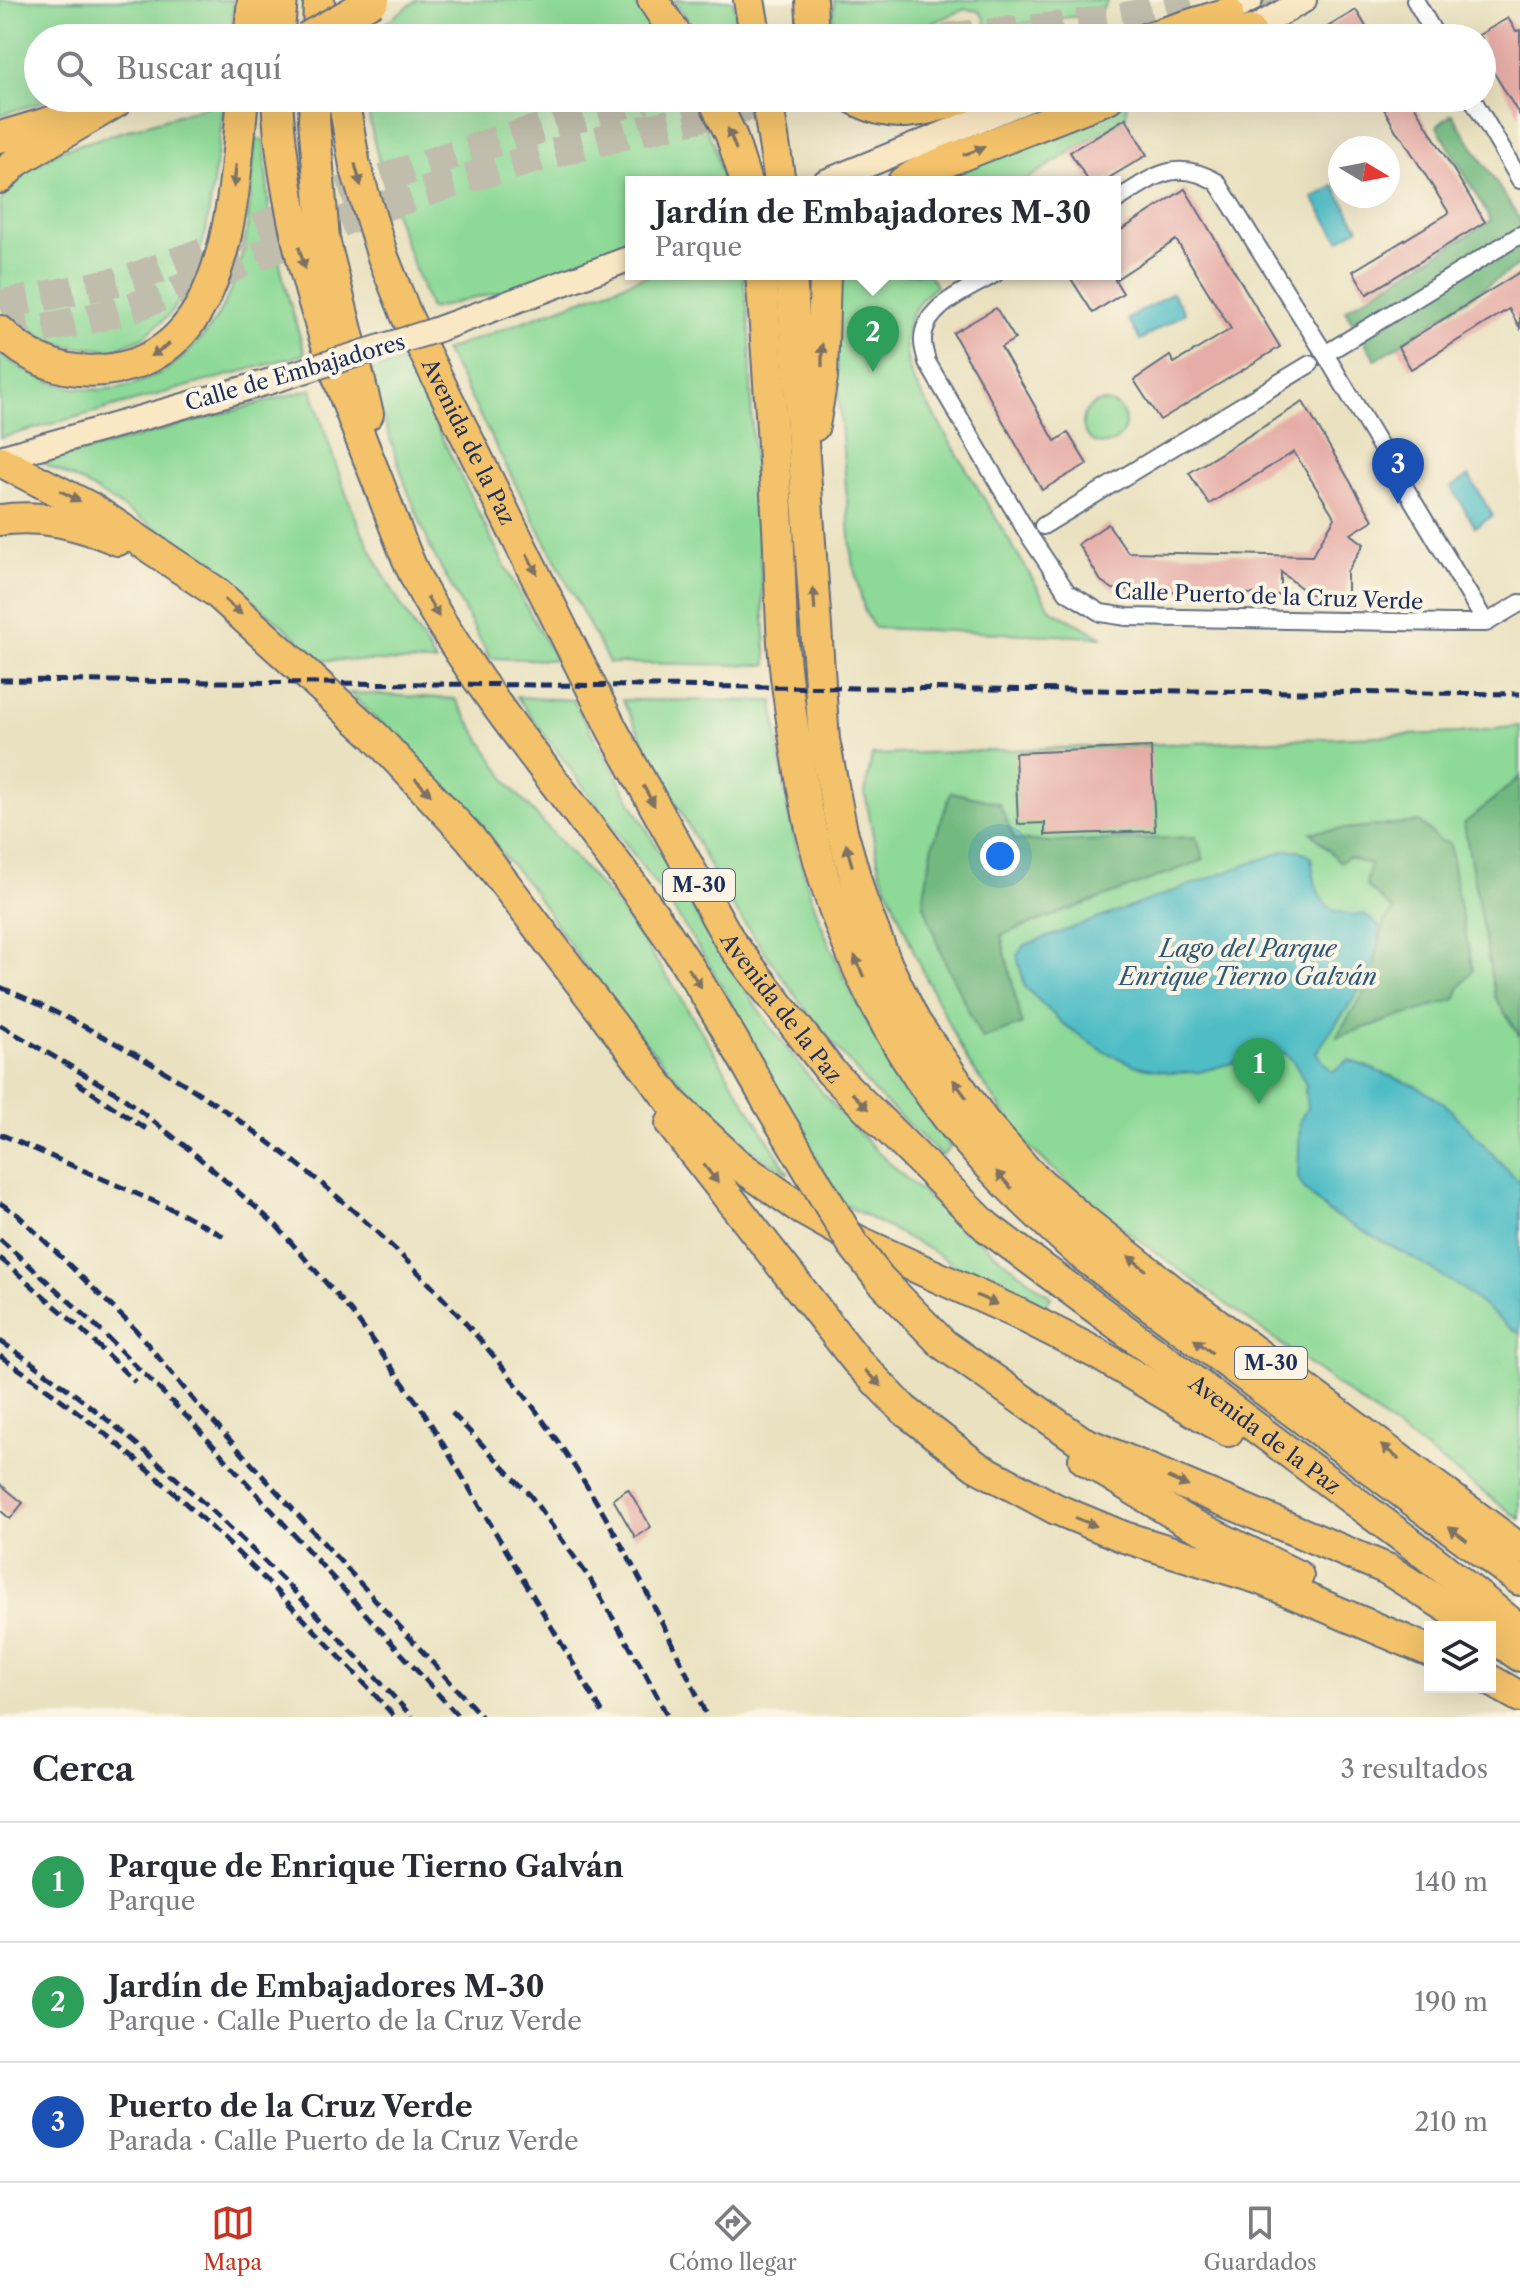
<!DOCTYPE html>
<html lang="es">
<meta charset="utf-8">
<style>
:root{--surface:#fff;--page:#f7f7f7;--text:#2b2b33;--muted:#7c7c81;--line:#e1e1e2;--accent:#c8321e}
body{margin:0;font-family:"Libre Caslon Text",serif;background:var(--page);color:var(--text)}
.controls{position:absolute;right:24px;bottom:24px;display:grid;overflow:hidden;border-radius:0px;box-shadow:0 8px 32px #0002}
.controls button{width:72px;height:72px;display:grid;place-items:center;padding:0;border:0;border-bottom:2px solid var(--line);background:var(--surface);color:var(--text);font:40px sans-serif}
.compass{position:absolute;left:1328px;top:136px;width:72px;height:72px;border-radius:50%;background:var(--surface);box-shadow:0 8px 32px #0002;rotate:100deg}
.you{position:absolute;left:1000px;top:856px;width:28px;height:28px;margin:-20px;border:6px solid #fff;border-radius:50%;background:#1a73e8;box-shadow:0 0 0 12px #1a73e833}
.badge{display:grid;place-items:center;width:52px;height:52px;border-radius:50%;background:var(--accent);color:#fff;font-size:26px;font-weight:700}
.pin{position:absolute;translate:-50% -66px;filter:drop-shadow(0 2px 4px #0008)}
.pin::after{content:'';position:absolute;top:42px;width:28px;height:24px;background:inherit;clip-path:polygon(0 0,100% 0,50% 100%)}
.popup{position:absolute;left:625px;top:176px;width:496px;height:104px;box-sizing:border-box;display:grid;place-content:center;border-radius:0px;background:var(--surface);filter:drop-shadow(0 2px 6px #0005);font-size:26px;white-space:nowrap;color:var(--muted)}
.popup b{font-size:30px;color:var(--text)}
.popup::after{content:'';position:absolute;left:50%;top:100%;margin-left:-16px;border:16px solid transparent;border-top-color:var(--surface)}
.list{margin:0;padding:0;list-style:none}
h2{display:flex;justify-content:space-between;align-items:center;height:104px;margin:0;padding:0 32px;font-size:34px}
h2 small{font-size:26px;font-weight:400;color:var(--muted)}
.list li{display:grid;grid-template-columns:52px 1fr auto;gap:24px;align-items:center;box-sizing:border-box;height:120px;padding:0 32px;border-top:2px solid var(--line)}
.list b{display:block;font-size:30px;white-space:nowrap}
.list p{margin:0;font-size:26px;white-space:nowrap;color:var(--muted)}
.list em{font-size:26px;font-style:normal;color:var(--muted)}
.icon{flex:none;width:44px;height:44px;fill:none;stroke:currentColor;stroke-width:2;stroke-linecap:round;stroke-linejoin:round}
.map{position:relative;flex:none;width:1520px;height:1717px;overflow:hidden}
.search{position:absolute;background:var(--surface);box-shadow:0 8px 32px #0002;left:24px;right:24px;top:24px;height:88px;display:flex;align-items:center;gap:20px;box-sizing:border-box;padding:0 28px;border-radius:44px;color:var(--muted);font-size:30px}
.sheet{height:464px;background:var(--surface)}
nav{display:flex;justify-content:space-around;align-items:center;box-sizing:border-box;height:112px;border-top:2px solid var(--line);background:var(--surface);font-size:22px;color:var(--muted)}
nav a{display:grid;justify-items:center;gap:4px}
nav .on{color:var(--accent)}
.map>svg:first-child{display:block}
.green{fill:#8dd997;stroke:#54847a;stroke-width:2}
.forest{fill:#72b980;stroke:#46746f;stroke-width:2}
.water{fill:#4fbdc6;stroke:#357692;stroke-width:2}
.building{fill:#e6ada7}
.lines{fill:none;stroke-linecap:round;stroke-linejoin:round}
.highway-tunnel{stroke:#c0bdac;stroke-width:30;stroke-dasharray:30 15;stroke-linecap:butt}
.street-casing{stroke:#636d80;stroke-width:20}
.secondary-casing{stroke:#636d80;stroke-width:28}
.highway-casing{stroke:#636d80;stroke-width:34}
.street{stroke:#fff;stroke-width:16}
.secondary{stroke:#fae7c3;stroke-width:24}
.highway{stroke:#f3c26a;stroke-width:30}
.rail{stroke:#1b2f5e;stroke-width:5;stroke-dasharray:12 6;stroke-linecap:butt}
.secondary-bridge-casing{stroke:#636d80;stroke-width:28;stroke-linecap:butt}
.highway-bridge-casing{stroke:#636d80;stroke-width:34;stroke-linecap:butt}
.secondary-bridge{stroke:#fae7c3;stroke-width:24}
.highway-bridge{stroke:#f3c26a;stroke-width:30}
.oneway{fill:#7c7163}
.labels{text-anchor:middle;stroke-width:8;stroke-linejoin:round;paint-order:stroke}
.shield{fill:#fcf5e5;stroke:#5e6a86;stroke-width:2}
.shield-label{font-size:20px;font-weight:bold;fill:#1b2f5e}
.street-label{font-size:22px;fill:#1b2f5e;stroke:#fcf5e5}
.water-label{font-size:24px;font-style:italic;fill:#2b5a7d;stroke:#fcf5e5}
</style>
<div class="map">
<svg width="1520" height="1717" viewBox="0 0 1520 1717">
<rect width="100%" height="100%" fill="#fcf5e5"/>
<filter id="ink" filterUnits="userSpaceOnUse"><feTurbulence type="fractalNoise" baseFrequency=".0125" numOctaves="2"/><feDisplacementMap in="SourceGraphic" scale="16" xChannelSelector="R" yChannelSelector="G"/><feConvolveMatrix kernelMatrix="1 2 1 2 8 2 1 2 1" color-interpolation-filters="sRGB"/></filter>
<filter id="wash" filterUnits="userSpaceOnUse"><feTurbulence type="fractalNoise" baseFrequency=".006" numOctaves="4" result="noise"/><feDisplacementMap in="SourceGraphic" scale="32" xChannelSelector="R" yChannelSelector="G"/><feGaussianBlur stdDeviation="1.8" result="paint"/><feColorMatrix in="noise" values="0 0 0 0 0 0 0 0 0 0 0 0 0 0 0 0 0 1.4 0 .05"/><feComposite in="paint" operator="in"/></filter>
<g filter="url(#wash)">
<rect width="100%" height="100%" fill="#e9e1bf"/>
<path class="green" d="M 0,0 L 234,0 L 231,38 L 38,38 L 38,98 L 54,98 L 0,115 Z
M 417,0 L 633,0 L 659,38 L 365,38 Z
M 674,0 L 733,0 L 740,38 L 701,38 Z
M 834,0 L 1108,0 L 1100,13 L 985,29 L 985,19 L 979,11 L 965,9 L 932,23 L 933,38 L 831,38 Z
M 366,98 L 692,98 L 714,145 L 723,182 L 631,182 L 631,240 L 511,289 L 430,309 C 404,240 376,171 366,98 Z
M 225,101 L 206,232 L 190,284 L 170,314 L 144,337 L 112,350 L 67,346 L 44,337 L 22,322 L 0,292 L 0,202 L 18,175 L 64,149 Z
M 1127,102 L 1126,118 L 1022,182 L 929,182 Z
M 255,139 L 264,141 L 269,209 L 284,283 L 305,354 L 0,438 L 0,354 C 84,419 184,392 228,296 C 250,248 251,190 255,139 Z
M 651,274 L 743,274 L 750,332 L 752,433 L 767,665 L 609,663 L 454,366 L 444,351 Z
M 834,274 L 929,274 L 936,286 C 904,310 899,344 913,380 L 1051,610 L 1103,637 L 874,628 L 865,612 L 852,561 L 831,300 Z
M 405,361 C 454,461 500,563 556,660 L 490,658 L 431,549 L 406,486 L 368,372 Z
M 312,389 C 324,430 337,472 353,511 C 375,565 406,614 436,662 L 322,660 L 253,600 L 170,537 L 83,483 L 43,463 Z
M1083 423a21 21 0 1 1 42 0a21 21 0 1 1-42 0Z
M 350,693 L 455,699 L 510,786 L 618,906 L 671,982 L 789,1174 L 741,1143 L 677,1078 L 606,998 L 532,889 L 458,802 Z
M 517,697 L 573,700 C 659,848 737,1005 857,1131 C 916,1192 983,1245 1051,1297 L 1043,1310 L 988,1285 L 925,1247 L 843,1204 L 809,1147 L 715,974 L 670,904 Z
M 622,700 L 773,701 C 777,735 781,770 787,804 C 809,926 873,1052 951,1147 L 942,1156 L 873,1091 L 810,1016 L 726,897 Z
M 1520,726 L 1520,1519 L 1094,1207 L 1027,1145 L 968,1062 L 921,968 L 880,871 L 865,794 L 872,755 L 1459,733 Z"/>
<path class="forest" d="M 1452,114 L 1520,220 L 1520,264 L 1376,360 L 1345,310 L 1491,221 L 1437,126 Z
M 1520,777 L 1520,1037 L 1495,997 L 1464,824 Z
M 951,792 L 999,803 L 1015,840 L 1053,842 L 1196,837 L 1204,860 L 1001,935 L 1022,1024 L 982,1039 L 941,953 L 923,901 L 933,844 Z
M 1419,822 L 1440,841 L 1450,843 L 1457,894 L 1473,970 L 1459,989 L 1456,999 L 1336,1037 L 1372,980 L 1384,921 L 1394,911 L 1366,885 L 1370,865 L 1349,857 L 1340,862 L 1311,832 Z"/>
<path class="water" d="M 1334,186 L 1359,228 L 1339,240 L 1313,198 Z
M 1172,293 L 1185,313 L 1140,340 L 1128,319 Z
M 1469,476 L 1493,516 L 1475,527 L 1451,487 Z
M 1287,850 L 1299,850 L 1311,857 C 1316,893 1320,918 1364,914 L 1379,926 C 1382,974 1339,1015 1316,1053 L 1332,1072 L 1349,1060 L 1416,1086 L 1445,1104 L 1520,1183 L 1520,1333 L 1510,1328 L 1464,1290 L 1418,1261 L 1328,1212 L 1305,1190 L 1298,1178 L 1300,1120 L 1307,1108 L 1305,1089 L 1307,1087 C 1300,1074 1293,1053 1277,1051 L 1199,1072 L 1171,1073 L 1137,1066 L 1103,1051 L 1062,1023 L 1025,987 L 1017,955 L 1025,945 Z"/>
<g id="blocks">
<path class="building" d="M 1356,10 L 1373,38 L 1309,38 Z
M 1508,18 L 1516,31 L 1520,30 L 1520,116 L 1482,53 L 1482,38 L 1477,36 Z
M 1378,98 L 1410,98 L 1485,222 L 1367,294 L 1353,271 L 1449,213 L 1403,139 L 1396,131 Z
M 1126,118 L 1147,155 L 1102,182 L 1089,182 L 1070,152 Z
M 1185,189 L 1280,347 L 1160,420 L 1134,380 L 1170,356 L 1174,363 L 1231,329 L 1176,240 L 1115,280 L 1123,293 L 1093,313 L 1068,274 L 1112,274 L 1115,279 L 1115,234 Z
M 1520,272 L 1520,328 L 1509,309 L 1411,369 L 1398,347 Z
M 996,308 L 1015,339 L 1001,347 L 1055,441 L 1068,433 L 1087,464 L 1042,490 L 953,333 Z
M 1303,402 L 1373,520 L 1351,534 L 1364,544 L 1347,572 L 1347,595 L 1309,594 L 1281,572 L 1281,595 L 1129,590 L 1113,589 L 1101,581 L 1078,544 L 1108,524 L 1128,552 L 1312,556 L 1335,518 L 1294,452 L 1209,504 L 1189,473 Z
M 1151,747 L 1155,831 L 1045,835 L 1045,823 L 1018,824 L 1015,753 Z
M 0,1484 L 23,1503 L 10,1519 L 0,1510 Z
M 628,1489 L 651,1527 L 635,1537 L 613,1499 Z"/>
</g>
</g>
<g filter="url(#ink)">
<use href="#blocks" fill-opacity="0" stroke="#636d80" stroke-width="2"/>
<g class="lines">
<path class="highway-tunnel" d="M 1206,28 L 1263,11 L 1283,0
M 943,38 C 1025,29 1113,26 1191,0
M 0,305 L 127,280 L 204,252 L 339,193 L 474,148 L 645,98
M 0,334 C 43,329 95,320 136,306 C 207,281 274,247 344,221 C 488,166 638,129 788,98"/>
<g class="street-casing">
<path id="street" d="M 1415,0 L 1437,38
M 1472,98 L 1520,180
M 1115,201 C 1152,178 1174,157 1217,182 L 1325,354 L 1486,623
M 995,274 C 970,289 921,307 923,342 C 923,349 926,356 927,362 L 1028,534 L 1067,592 L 1101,613 L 1127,617 L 1451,623 L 1486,623 L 1520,603
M 1325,354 L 1520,235
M 1043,526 L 1310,364"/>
</g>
<g class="secondary-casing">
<path id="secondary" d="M 1213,19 L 1250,0
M 1233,37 L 1250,31 L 1304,0
M 825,182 L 1032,98
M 436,330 L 631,258
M 0,458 L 268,382"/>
</g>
<g class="highway-casing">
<g id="highway">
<path d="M 653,0 L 678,38"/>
<path d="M 749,0 L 756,38"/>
<path d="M 811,0 L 813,38"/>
<path d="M 249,38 L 253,0"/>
<path d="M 278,38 L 282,0"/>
<path d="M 318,38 L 319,0"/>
<path d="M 1147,38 L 1228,13"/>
<path d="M 1238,38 L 1250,31"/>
<path d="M 277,98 C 284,231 328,359 378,482 C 394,523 408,567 430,604 C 495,715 580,810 653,914 C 695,973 731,1036 767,1100"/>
<path d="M 315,98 L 314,120 L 324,239 L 368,414"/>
<path id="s1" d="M 343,98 L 355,166 L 383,257 L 407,317 L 613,731 L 731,943 L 831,1072 L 987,1227 L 1428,1556 L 1520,1630"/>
<path d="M 713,98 L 731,135 L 746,182"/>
<path d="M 767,98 L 780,182"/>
<path d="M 853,98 C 893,121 922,112 963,98"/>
<path d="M 0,137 L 67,117"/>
<path d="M 0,178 L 17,161 L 116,102"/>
<path d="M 903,182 L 922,171 L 1108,98"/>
<path d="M 761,274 C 768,358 773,443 778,527 C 781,579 780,633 787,684 C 794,738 802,793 815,845 C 837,934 881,1027 935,1101 C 976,1157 1029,1207 1081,1254 L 1520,1580"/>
<path d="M 791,274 L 824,740 L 842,831 L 862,901 L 887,965 L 915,1022 L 984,1122 L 1027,1171 L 1077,1215 L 1173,1291 L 1520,1549"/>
<path d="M 0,331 C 28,359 63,374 104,370 C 232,358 233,194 243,98"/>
<path d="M 814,426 L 822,378 L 825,274"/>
<path d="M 0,461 L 91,508 L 216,592 L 375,736 L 470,838 L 672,1103 L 736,1163 L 803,1210 L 858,1241 L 1017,1313 L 1096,1353 L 1228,1431"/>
<path d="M 0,520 C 42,514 79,524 118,540"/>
<path d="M 671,1124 L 856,1360 L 903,1409 L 976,1466 L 1056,1509 L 1124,1537 L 1260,1579 L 1430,1651"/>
<path d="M 943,1344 L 1081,1441 L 1387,1569 L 1479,1627"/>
<path d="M 1084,1459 L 1184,1520 L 1298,1576"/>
<path d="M 1490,1635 L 1520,1656"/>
<path d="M 1490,1680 L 1520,1697"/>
</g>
</g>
<use href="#street" class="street"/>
<use href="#secondary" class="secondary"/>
<use href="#highway" class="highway"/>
<path class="rail" d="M 0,680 L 1520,694
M 0,987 C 244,1091 459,1273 596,1501 C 638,1571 673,1643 707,1717
M 0,1025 L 121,1096 L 190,1150 L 276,1225 L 353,1314 L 424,1412 L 605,1717
M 76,1082 L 149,1131
M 0,1134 L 183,1214 L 227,1238
M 0,1203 L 18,1215 L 135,1329 L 198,1405 L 482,1717
M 0,1239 L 89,1319 L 190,1420 L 459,1717
M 0,1258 L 78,1326 L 135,1382
M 0,1341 C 155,1444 288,1580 412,1717
M 0,1356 C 148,1455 276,1586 395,1717
M 452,1413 L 530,1495 L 590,1579 L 645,1673 L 668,1717"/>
<g class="secondary-bridge-casing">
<path id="secondary-bridge" d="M 268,382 L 436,330"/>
</g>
<g class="highway-bridge-casing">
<path id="highway-bridge" d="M 306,38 L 374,0
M 767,1100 L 852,1243 L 879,1278 L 941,1342"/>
</g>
<use href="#secondary-bridge" class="secondary-bridge"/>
<use href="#highway-bridge" class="highway-bridge"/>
</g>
<defs><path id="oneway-solid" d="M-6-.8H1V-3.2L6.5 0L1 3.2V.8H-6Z" transform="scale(2)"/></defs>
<g class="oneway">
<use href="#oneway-solid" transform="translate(732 139) rotate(-111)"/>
<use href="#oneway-solid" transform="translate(974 151) rotate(-21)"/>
<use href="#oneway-solid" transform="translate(358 175) rotate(75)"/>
<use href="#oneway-solid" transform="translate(235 176) rotate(96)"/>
<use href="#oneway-solid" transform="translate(302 258) rotate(74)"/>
<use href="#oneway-solid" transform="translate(160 350) rotate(147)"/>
<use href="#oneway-solid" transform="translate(822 355) rotate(-90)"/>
<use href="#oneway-solid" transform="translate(70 496) rotate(28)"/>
<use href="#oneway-solid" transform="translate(532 564) rotate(63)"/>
<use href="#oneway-solid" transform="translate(814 599) rotate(-94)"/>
<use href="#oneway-solid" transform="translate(233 607) rotate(41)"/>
<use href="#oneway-solid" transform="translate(433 607) rotate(60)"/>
<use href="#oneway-solid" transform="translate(423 787) rotate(47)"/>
<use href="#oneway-solid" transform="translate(649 796) rotate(61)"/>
<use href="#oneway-solid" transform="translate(849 855) rotate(-106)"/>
<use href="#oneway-solid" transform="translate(859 966) rotate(-113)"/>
<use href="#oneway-solid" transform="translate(695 978) rotate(56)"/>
<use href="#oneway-solid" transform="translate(960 1089) rotate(-126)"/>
<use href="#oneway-solid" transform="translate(860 1101) rotate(45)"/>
<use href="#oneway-solid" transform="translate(711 1174) rotate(52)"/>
<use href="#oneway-solid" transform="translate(1004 1180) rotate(-132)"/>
<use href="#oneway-solid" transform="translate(1137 1263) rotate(-142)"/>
<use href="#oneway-solid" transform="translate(987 1300) rotate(23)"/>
<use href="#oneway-solid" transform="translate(1203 1346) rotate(-143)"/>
<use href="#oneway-solid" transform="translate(873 1378) rotate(45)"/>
<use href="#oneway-solid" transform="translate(1390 1452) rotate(-143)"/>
<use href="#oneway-solid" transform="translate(1178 1482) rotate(23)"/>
<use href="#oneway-solid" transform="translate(1086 1522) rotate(22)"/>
<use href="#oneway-solid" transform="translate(1458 1534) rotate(-143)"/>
</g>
</g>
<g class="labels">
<g class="shield">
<rect x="663" y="869" width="72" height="32" rx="6"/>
<rect x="1235" y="1347" width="72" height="32" rx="6"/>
</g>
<g class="shield-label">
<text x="699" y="892">M-30</text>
<text x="1271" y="1370">M-30</text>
</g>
<g class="street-label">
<text transform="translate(295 372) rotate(-16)" y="8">Calle de Embajadores</text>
<text dy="8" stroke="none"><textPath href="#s1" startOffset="368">Avenida de la Paz</textPath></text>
<text transform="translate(1269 596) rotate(2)" y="8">Calle Puerto de la Cruz Verde</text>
<text dy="8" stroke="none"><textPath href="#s1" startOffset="1016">Avenida de la Paz</textPath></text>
<text dy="8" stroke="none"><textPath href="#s1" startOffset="1664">Avenida de la Paz</textPath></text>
</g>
<g class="water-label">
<text x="1248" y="957">Lago del Parque<tspan x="1248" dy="28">Enrique Tierno Galván</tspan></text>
</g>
</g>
</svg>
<div class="controls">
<button><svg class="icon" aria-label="layers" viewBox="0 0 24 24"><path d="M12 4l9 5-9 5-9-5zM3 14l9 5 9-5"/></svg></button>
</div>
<svg class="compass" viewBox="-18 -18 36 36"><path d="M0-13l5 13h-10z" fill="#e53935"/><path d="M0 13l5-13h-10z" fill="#7c7c81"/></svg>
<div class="you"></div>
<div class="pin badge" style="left:1259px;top:1104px;background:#2e9e5b">1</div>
<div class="pin badge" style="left:873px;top:372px;background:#2e9e5b">2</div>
<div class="popup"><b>Jardín de Embajadores M-30</b>Parque</div>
<div class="pin badge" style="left:1398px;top:504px;background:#1a4fb4">3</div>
<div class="search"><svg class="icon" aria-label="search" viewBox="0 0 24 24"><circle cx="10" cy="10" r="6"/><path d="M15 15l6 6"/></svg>Buscar aquí</div>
</div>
<section class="sheet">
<h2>Cerca<small>3 resultados</small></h2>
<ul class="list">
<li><span class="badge" style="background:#2e9e5b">1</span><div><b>Parque de Enrique Tierno Galván</b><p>Parque</p></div><em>140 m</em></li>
<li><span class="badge" style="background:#2e9e5b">2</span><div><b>Jardín de Embajadores M-30</b><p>Parque · Calle Puerto de la Cruz Verde</p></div><em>190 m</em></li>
<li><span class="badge" style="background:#1a4fb4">3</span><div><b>Puerto de la Cruz Verde</b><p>Parada · Calle Puerto de la Cruz Verde</p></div><em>210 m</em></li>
</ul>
</section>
<nav>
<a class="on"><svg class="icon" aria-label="map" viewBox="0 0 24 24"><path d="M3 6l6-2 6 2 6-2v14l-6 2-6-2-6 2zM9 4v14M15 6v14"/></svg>Mapa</a>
<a><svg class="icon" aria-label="directions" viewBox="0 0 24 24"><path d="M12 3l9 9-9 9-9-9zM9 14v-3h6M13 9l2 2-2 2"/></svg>Cómo llegar</a>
<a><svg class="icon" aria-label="saved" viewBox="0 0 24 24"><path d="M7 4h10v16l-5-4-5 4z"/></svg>Guardados</a>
</nav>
